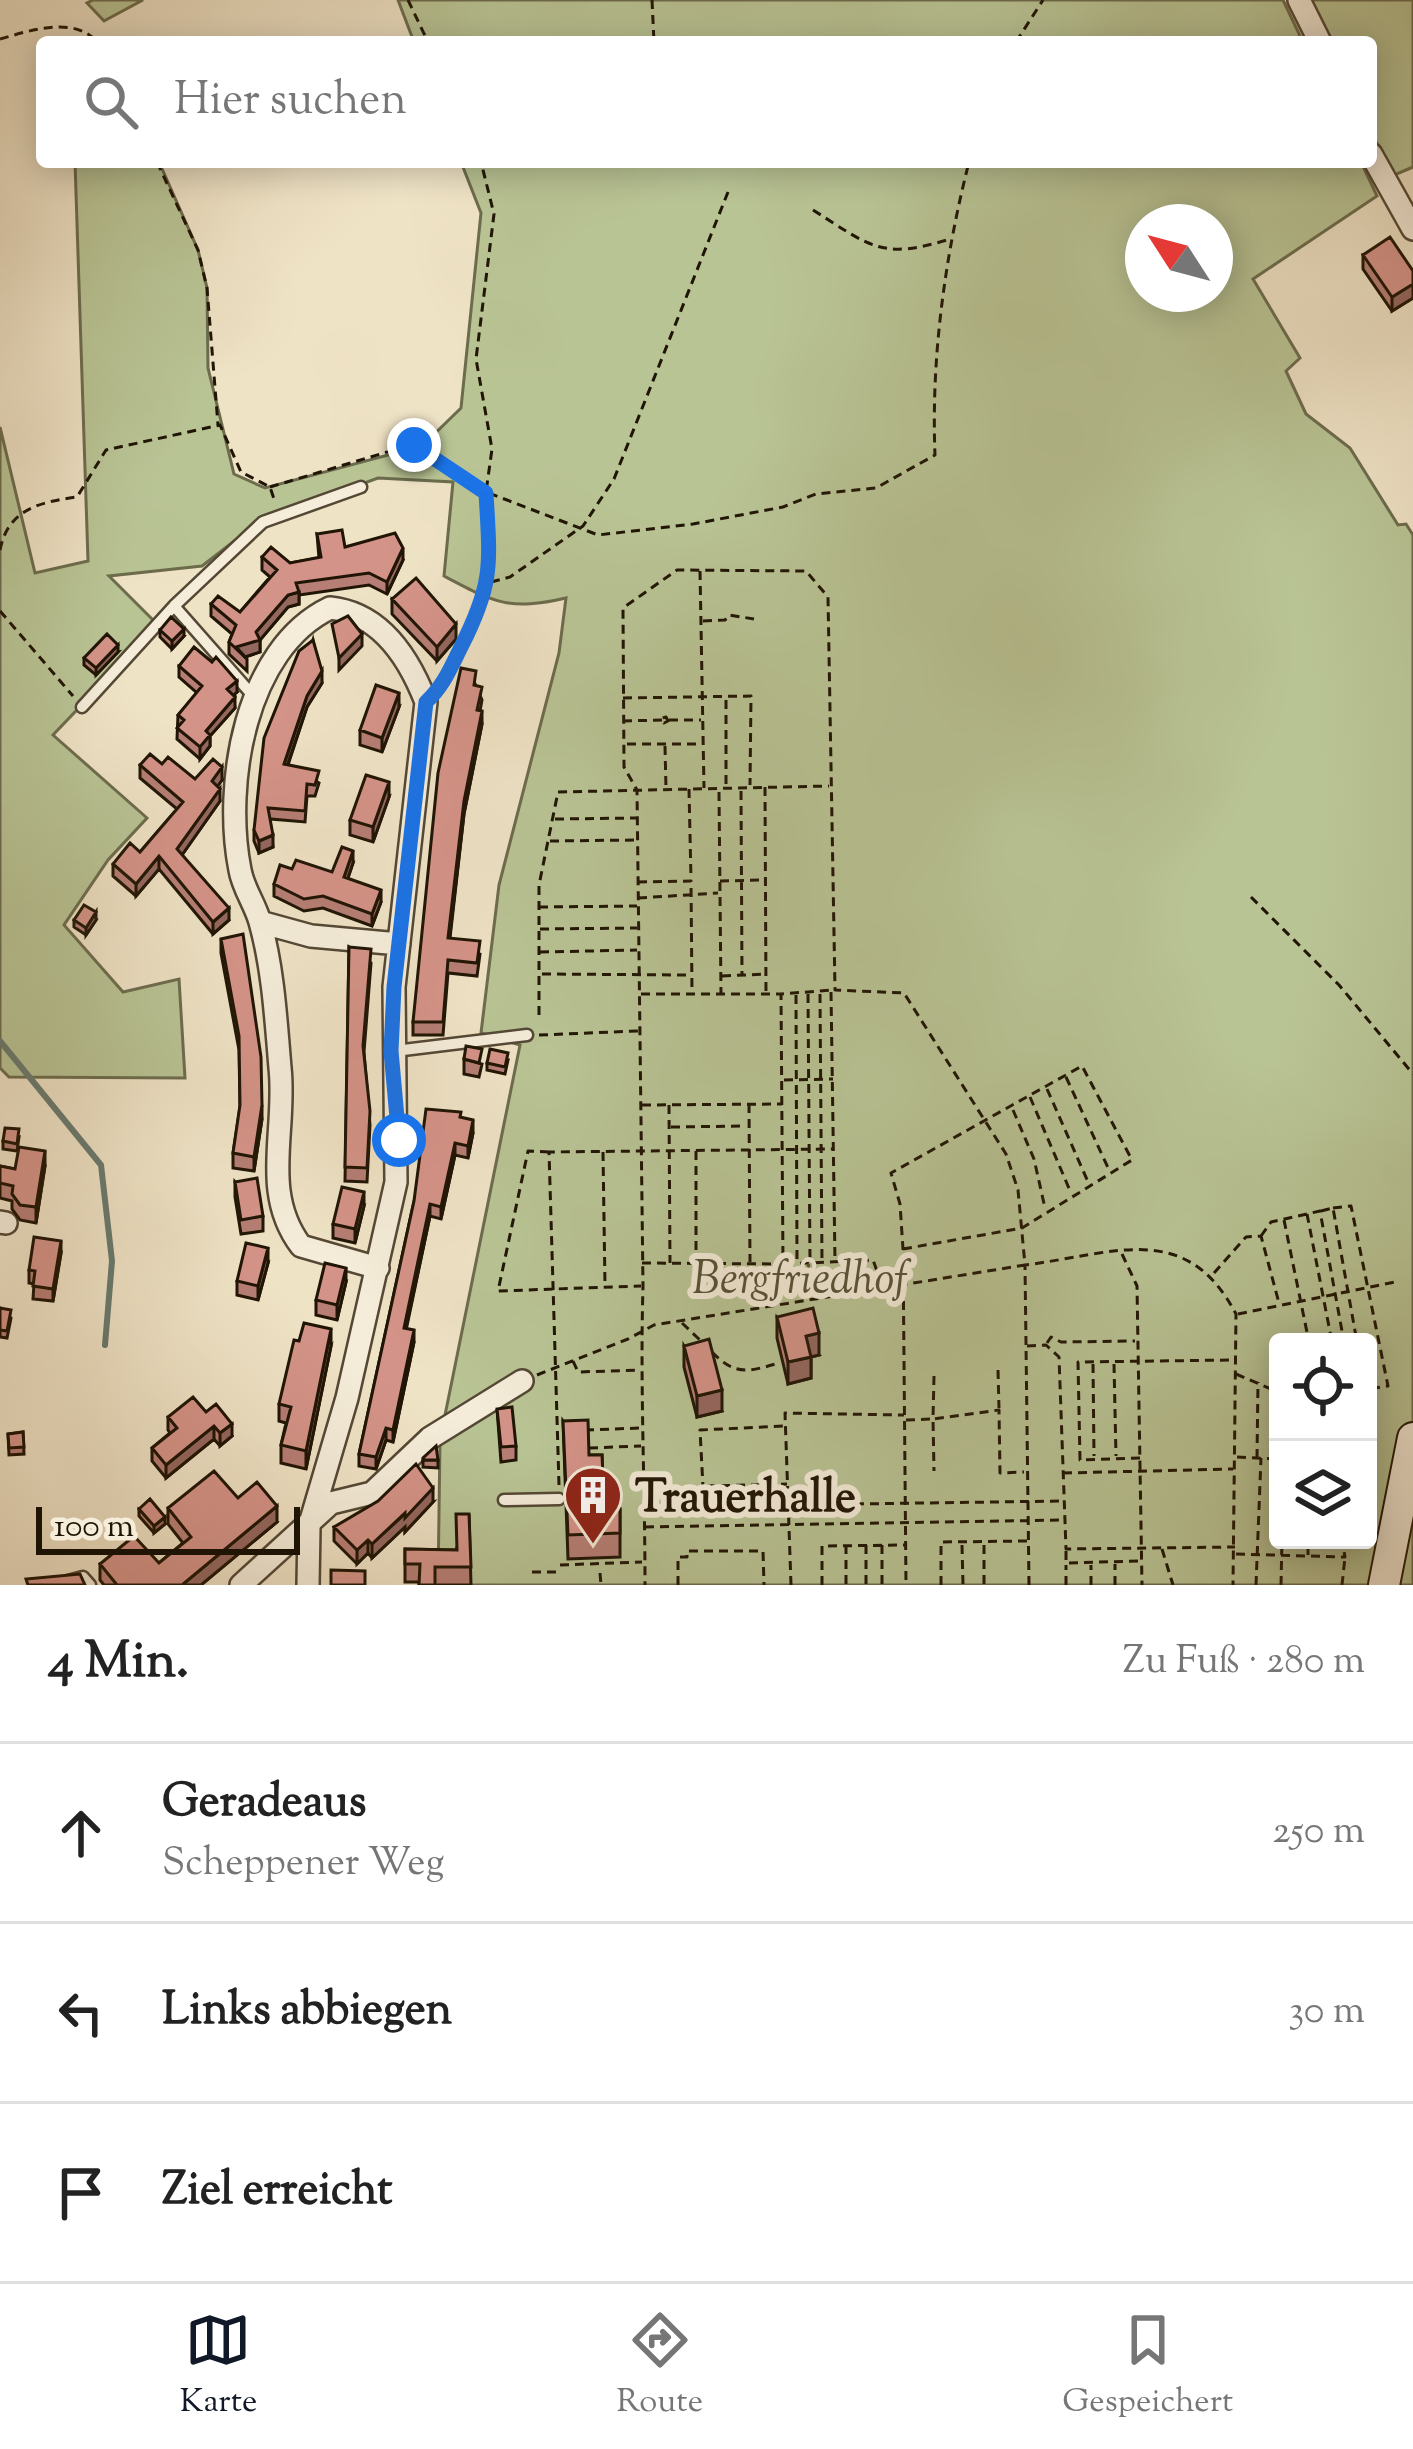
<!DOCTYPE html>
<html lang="de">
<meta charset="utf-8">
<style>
:root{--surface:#fff;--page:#f2f2f2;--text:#222;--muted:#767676;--line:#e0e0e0;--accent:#111827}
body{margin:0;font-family:"Sorts Mill Goudy",serif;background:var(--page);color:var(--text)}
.controls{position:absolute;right:36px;bottom:36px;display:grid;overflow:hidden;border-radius:12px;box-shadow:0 6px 30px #0003}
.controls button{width:108px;height:108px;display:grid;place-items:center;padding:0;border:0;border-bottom:3px solid var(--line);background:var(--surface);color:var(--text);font:60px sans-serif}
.compass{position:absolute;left:1125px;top:204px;width:108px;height:108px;border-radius:50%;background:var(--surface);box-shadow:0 6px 30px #0003;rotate:306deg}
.scale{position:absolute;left:36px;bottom:30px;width:264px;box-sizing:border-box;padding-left:12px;border:6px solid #201505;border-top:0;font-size:33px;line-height:42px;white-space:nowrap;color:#201505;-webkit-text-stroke:9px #f5edda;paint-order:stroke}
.stop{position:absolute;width:36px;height:36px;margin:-27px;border:9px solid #1a73e8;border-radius:50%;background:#fff}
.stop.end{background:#1a73e8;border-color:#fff;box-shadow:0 3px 12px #0008}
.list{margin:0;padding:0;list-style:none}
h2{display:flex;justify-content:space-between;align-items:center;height:156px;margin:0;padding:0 48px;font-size:51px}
h2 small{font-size:39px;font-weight:400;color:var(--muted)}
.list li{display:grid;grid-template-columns:78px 1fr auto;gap:36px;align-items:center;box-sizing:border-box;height:180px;padding:0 48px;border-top:3px solid var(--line)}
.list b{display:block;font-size:45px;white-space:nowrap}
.list p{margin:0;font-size:39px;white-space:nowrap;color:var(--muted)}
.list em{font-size:39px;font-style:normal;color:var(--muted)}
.icon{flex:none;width:66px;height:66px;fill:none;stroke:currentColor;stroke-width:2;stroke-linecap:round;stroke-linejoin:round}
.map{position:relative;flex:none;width:1413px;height:1585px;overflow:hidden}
.search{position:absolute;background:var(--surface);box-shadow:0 6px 30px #0003;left:36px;right:36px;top:36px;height:132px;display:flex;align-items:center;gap:30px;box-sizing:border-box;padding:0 42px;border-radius:12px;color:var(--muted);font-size:45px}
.sheet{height:696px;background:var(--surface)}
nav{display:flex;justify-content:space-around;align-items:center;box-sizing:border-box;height:168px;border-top:3px solid var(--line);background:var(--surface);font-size:33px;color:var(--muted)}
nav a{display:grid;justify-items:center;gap:6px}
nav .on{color:var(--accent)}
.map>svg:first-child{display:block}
.green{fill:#b9c495;stroke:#6c6c4d;stroke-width:3;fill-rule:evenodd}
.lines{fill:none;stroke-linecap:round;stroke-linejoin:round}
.stream{stroke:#697a6f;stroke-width:6}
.lane-casing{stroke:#544835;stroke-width:15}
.street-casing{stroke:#544835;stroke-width:26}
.secondary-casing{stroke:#201505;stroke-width:34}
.path{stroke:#201505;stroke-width:3;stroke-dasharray:9 6;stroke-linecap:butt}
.lane{stroke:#f5edda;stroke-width:10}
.street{stroke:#f5edda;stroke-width:21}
.secondary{stroke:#f5edda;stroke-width:30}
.wall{fill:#b67e75;stroke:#201505;stroke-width:3}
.shaded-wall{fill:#94675f;stroke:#201505;stroke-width:3}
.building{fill:#d49388;stroke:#201505;stroke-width:3}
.route{stroke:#1a73e8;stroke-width:15}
.labels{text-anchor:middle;stroke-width:12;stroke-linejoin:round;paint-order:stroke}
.park-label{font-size:45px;font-style:italic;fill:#565237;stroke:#f5edda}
.poi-label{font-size:45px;font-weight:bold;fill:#201505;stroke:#f5edda;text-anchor:start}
</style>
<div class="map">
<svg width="1413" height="1585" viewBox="0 0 1413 1585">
<rect width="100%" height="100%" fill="#efe3c6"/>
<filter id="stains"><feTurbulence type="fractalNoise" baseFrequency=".00167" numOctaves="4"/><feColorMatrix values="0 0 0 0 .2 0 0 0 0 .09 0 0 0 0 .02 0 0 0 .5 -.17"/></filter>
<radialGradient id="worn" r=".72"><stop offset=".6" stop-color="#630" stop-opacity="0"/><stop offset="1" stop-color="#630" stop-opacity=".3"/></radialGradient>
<path class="green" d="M 93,0 L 143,0 L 104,21 L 87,3 Z
M 398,0 L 1283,0 L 1303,42 L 414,42 Z
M 1309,0 L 1413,0 L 1413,167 L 1392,176 L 1371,131 L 1371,42 L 1331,42 Z
M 75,162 L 159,162 L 198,250 L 207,288 L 208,368 L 234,474 L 265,488 L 422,446 L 461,408 L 481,213 L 461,162 L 1361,162 L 1377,196 L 1253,279 L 1300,358 L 1286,371 L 1306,414 L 1350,448 L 1398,525 L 1406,524 L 1413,535 L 1413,1585 L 438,1585 L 440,1440 L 520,1045 L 481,1033 L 499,885 L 559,653 L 566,598 C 509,611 495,603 444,576 L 453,482 L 378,478 L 260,521 L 202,566 L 109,576 L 158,625 L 53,735 L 147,818 L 108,860 L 64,925 L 123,992 L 179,979 L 185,1078 L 9,1077 L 0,1068 L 0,427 L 35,573 L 88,561 ZM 1143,222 L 1215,222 L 1215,294 L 1143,294 ZM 1278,1342 L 1368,1342 L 1368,1540 L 1278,1540 Z"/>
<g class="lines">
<path class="stream" d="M 0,1041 L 101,1165 L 112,1261 L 105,1345"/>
<g class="lane-casing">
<path id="lane" d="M 255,698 L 174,606 L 263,522 L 361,487
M 82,707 L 174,606
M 395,1051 L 527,1035
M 504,1500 L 559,1499
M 68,1581 L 83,1577 L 90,1585"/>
</g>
<g class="street-casing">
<path id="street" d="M 1299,0 L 1320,42
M 1371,154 L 1413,229
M 260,922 L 311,936 L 399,944
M 0,1222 L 6,1223
M 241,1585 L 331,1503 L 372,1493 L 430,1438 L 522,1381
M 308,1585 L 309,1527 L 347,1398 L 396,1182 L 394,987 L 426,702 C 409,658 380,613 330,608 C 245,649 223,784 240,870 C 243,888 255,904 260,922 C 273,968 276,1020 280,1068 C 287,1130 260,1192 301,1246 L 378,1268"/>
</g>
<g class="secondary-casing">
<path id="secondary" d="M 1384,1585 L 1413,1438"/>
</g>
<path class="path" d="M 408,0 L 428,42
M 652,0 L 654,42
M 0,39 C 29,31 74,15 97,42
M 1016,42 L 1043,0
M 157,162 L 198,250 L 207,288 L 218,425
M 813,210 C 870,246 881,260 947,240
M 270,487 L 414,444 L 486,492 L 598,535 L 693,524 L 783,507 L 816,494 L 876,488 L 935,455 C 931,357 945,256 969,162
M 0,550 C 8,509 40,502 77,497 L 106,450 L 220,425 L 241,472 L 270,487 L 275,502
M 700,571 L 704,788
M 491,582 L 510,577 L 583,526 L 614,479 L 728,192
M 0,611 L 73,696
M 703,621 L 725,620 L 729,615 L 754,619
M 440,688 L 490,583 L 486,492 L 492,449 L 476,359 L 494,214 L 481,162
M 623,698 L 751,696 L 750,785
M 666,717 L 668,721 L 664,723 L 662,718 Z
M 669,720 L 701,720
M 623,721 L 662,720
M 627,744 L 701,744
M 665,746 L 666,789
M 726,784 L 726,698
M 765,787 L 766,994
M 689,789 L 691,879
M 741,791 L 742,975
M 719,792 L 721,994
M 555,819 L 636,818
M 550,841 L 636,840
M 720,881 L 763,880
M 638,882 L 691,881 L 692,994
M 1251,897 L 1339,985 L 1413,1074
M 638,898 L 718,893
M 539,907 L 637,906
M 540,929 L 637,928
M 540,952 L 637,950
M 542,974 L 688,975
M 722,976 L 766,974
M 831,992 L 835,1261
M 641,994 L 781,994
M 808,994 L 810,1263
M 820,994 L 822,1262
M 796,995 L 797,1264
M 539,1015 L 539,885 L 558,792 L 829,786
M 539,1035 L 638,1031
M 1066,1077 L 1110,1172
M 784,1080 L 833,1079
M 1047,1089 L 1089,1184
M 1030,1097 L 1071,1193
M 749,1104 L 750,1262
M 642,1105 L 782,1104
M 669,1105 L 670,1263
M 1013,1110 L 1034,1159 L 1045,1208
M 671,1127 L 746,1126
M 696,1151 L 696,1262
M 549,1152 L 528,1151 L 498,1291 L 641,1286
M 603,1152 L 605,1286
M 1333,1208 L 1351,1206 L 1388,1386 L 1368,1389
M 1321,1211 L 1333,1208 L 1357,1342
M 1307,1214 L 1332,1342
M 1284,1220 L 1309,1342
M 1261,1236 L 1271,1222 L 1320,1211 L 1344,1342
M 903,1249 L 1022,1228 L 1132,1160 L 1082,1066 L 891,1173 L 900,1204 L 903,1249 L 906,1585
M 1122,1254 L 1137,1286 L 1142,1585
M 642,1263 L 783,1264 L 781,994 L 833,990
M 785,1264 L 873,1260 L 882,1285
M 1214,1273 L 1246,1237 L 1261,1236 L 1279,1303
M 1238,1314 L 1395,1282
M 682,1323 L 701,1341
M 1047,1343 L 1051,1337 L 1061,1342 L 1135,1341
M 1027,1346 L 1046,1345 L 1059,1357 L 1066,1549 L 1235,1547
M 712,1352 C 735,1376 748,1372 779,1363
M 573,1361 L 578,1372 L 640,1370
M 1093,1364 L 1094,1456
M 1114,1364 L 1116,1456
M 998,1370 L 999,1408
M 1236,1374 L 1278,1392
M 537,1375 L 628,1339 L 654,1325 L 1025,1265 L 1018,1190 L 1006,1154 L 904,993 L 835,990 L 828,597 L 806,571 L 677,570 L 623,608 L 624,767 L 637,790 L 643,1286 C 640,1386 645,1485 645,1585
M 934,1376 L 933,1419 L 999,1410 L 1000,1473 L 1024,1472
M 906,1420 L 933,1419 L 934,1471
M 585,1430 L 641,1428
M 589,1448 L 641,1446
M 1237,1457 L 1278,1459
M 1140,1458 L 1080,1460 L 1078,1362 L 1234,1360
M 1257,1458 L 1258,1382
M 1063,1473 L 1233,1469
M 559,1485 L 549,1152 L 833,1149
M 706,1486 L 787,1484
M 704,1506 L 700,1430 L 784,1426
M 645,1507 L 1063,1501
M 645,1527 L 1063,1520
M 846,1545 L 846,1585
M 866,1545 L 866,1585
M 882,1545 L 882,1585
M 962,1545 L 963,1585
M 984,1545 L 984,1585
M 1162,1549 L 1173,1585
M 1066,1551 L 1066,1563 L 1140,1561
M 1236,1554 L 1345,1557 L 1342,1540
M 1308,1555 L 1308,1540
M 560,1565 L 642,1562
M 532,1572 L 561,1572
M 600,1573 L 601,1585
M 678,1585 L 678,1557 L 687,1557 L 687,1551 L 763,1551 L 764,1585
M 791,1585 L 785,1413 L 904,1415
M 822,1585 L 822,1546 L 905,1545
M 941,1585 L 941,1542 L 1027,1541
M 1029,1585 L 1025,1265 C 1114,1254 1186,1219 1236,1314 L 1233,1585
M 1066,1585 L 1066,1565
M 1091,1585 L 1091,1565
M 1115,1585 L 1115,1564
M 1256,1585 L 1261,1458
M 1281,1585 L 1282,1540
M 1342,1585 L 1345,1557"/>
<use href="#lane" class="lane"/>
<use href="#street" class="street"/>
<use href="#secondary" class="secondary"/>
</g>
<path class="wall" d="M 1363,255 L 1413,271 L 1413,298 L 1392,311 L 1363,269 Z
M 317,534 L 345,547 L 403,560 L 387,594 L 369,585 L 299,595 L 299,604 L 288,607 L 260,640 L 260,652 L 245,657 L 247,659 L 247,671 L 229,654 L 229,642 L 232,634 L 211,616 L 211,604 L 240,612 L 270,577 L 262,570 L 262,557 L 290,563 L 319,558 Z
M 392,599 L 456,639 L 437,661 L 392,614 Z
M 160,630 L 184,636 L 172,649 L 160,637 Z
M 313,640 L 322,683 L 307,707 L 288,765 L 319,783 L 315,796 L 307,796 L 305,822 L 270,819 L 273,847 L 259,853 L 254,841 L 254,830 Z
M 118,652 L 96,675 L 84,665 L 84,658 Z
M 179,666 L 237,692 L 233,695 L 235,708 L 210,736 L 210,746 L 200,759 L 177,739 L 178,715 L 197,693 L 179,677 Z
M 476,686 L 482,700 L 480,711 L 482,724 L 464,814 L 450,938 L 480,954 L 477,976 L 448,973 L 443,1035 L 413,1035 L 413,1022 Z
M 399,707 L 382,752 L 360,745 L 360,730 Z
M 162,764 L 195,779 L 222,780 L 217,786 L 220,801 L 182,855 L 229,920 L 213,934 L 159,869 L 136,896 L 113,876 L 113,864 L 140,852 L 177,809 L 140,778 L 140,765 Z
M 389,797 L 373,842 L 350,835 L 350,820 Z
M 353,863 L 348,878 L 381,902 L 372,926 L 323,908 L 304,911 L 274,896 L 274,884 L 292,869 L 332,872 Z
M 74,920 L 96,920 L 86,935 L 74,927 Z
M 221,939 L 262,1119 L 254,1171 L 233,1168 L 233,1153 L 240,1107 L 239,1050 L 221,953 Z
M 349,947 L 371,963 L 364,1052 L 370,1125 L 367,1182 L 345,1181 Z
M 464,1059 L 482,1064 L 479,1077 L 464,1074 Z
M 508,1060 L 505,1074 L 487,1070 L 487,1063 Z
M 461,1118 L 473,1133 L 468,1158 L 455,1155 L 441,1219 L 430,1216 L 406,1328 L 414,1342 L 393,1442 L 386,1440 L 376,1469 L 359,1466 L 359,1454 L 414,1201 Z
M 19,1137 L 17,1151 L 3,1149 L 3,1141 Z
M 0,1166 L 15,1169 L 45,1166 L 36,1223 L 20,1220 L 12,1209 L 12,1201 L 0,1198 Z
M 235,1182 L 263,1216 L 263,1231 L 241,1234 L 235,1197 Z
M 364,1206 L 355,1243 L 333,1238 L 333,1224 Z
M 61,1253 L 53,1301 L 33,1299 L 34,1284 L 29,1283 L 29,1270 Z
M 268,1263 L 258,1300 L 237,1295 L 237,1281 Z
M 346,1282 L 337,1320 L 316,1315 L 316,1300 Z
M 0,1308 L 11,1318 L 7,1338 L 0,1337 Z
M 777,1317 L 819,1355 L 811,1357 L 811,1378 L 788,1384 L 777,1338 Z
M 331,1346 L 306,1469 L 281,1463 L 281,1445 L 286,1423 L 279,1421 L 279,1404 Z
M 684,1346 L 722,1411 L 697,1417 L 684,1367 Z
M 497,1409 L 516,1446 L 516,1460 L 501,1462 Z
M 206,1412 L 232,1436 L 220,1446 L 214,1439 L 166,1478 L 152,1461 L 152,1448 L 170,1433 L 168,1430 L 168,1417 Z
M 563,1421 L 589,1455 L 602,1455 L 603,1500 L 596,1500 L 596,1509 L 620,1509 L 620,1557 L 568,1559 Z
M 23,1432 L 24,1454 L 9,1455 L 8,1434 Z
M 423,1460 L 438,1460 L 438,1468 L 423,1467 Z
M 238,1498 L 277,1522 L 201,1585 L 104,1585 L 100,1580 L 100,1564 L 159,1563 L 183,1543 L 168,1524 L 168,1508 Z
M 433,1502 L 405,1532 L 405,1527 L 372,1558 L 368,1553 L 357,1564 L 334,1541 L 334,1527 Z
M 139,1509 L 165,1524 L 154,1533 L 139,1516 Z
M 469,1514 L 471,1585 L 419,1585 L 419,1582 L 405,1582 L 405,1549 L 456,1550 Z"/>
<path class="shaded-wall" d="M 1413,284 L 1413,298 L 1392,311 L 1392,297 Z
M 403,548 L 403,560 L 387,594 L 387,582 Z
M 299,592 L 299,604 L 288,607 L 260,640 L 260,652 L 245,657 L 236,647 L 256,632 L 288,595 Z
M 456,624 L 456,639 L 437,661 L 437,647 Z
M 184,629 L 184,636 L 172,649 L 172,641 Z
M 362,634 L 362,646 L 339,670 L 339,658 Z
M 118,645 L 118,652 L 96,675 L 96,668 Z
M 322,671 L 322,683 L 307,707 L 284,775 L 284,764 L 307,696 Z
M 237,681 L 237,692 L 227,701 L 227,689 Z
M 399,693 L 399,707 L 382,752 L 382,738 Z
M 235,697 L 235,708 L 210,736 L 210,746 L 200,759 L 200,747 L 206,731 Z
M 482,711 L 482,724 L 464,814 L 448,951 L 464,801 Z
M 222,767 L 222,780 L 212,794 L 212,781 Z
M 389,782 L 389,797 L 373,842 L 373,827 Z
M 220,789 L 220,801 L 177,862 L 177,849 Z
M 273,835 L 273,847 L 259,853 L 259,841 Z
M 353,851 L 353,863 L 344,889 L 344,877 Z
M 159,856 L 159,869 L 136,896 L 136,884 Z
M 381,890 L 381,902 L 372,926 L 372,914 Z
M 229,908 L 229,920 L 213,934 L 213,922 Z
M 96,912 L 96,920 L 86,935 L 86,928 Z
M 262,1105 L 262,1119 L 254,1171 L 254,1157 Z
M 473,1120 L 473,1133 L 468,1158 L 468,1146 Z
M 455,1143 L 455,1155 L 441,1219 L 441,1207 Z
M 45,1151 L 45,1166 L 36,1223 L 36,1207 Z
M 364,1192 L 364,1206 L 355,1243 L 355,1229 Z
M 430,1204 L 430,1216 L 404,1340 L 404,1328 Z
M 61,1241 L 61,1253 L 53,1301 L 53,1289 Z
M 268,1248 L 268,1263 L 258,1300 L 258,1286 Z
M 346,1268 L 346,1282 L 337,1320 L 337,1305 Z
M 331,1329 L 331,1346 L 306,1469 L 306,1451 Z
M 414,1330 L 414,1342 L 393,1442 L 393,1430 Z
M 819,1333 L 819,1355 L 806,1358 L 806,1336 Z
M 811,1357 L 811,1378 L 788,1384 L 788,1362 Z
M 722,1390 L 722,1411 L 697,1417 L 697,1396 Z
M 232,1424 L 232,1436 L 220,1446 L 220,1433 Z
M 214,1426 L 214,1439 L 166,1478 L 166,1465 Z
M 386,1428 L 386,1440 L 376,1469 L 376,1457 Z
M 433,1488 L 433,1502 L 405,1532 L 405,1527 L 372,1558 L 372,1544 Z
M 277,1506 L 277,1522 L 201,1585 L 182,1585 Z
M 165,1517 L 165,1524 L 154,1533 L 154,1526 Z
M 368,1540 L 368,1553 L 357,1564 L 357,1550 Z"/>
<path class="building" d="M 1390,237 L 1413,271 L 1413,284 L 1392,297 L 1363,255 Z
M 342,530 L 345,547 L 395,533 L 403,548 L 387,582 L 369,573 L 296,583 L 299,592 L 288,595 L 256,632 L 260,640 L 236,647 L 247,659 L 229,642 L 236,625 L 211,604 L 218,596 L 240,612 L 277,570 L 262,557 L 271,547 L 290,563 L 321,557 L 317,534 Z
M 416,578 L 456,624 L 437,647 L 392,599 Z
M 348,616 L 362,634 L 339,658 L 332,624 Z
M 171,617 L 184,629 L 172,641 L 160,630 Z
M 107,634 L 118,645 L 96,668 L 84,658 Z
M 313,640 L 322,671 L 307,696 L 284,764 L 319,771 L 315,785 L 307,784 L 305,811 L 268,808 L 273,835 L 259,841 L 254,830 L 264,738 L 299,651 Z
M 194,647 L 212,662 L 216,657 L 237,681 L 227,689 L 235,697 L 206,731 L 210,735 L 200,747 L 177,728 L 184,720 L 178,715 L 202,686 L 179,666 Z
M 461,668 L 476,671 L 474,685 L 482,687 L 477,710 L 482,711 L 464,801 L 448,938 L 480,941 L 477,963 L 448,960 L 443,1022 L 413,1022 L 438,773 Z
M 376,685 L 399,693 L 382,738 L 360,730 Z
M 150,754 L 162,764 L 168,757 L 195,779 L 213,759 L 222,767 L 212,781 L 220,789 L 177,849 L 229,908 L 213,922 L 159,856 L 136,884 L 113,864 L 130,843 L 140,852 L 183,802 L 140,765 Z
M 366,775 L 389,782 L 373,827 L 350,820 Z
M 342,847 L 353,851 L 344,877 L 381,890 L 372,914 L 323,896 L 304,899 L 274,884 L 280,865 L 292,869 L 296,860 L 332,872 Z
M 84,905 L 96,912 L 86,928 L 74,920 Z
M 243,934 L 261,1057 L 262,1105 L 254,1157 L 233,1153 L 240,1105 L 239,1036 L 221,939 Z
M 349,947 L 371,949 L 363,1046 L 370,1111 L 367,1168 L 345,1167 Z
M 466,1046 L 482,1049 L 479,1063 L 464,1059 Z
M 490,1049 L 508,1053 L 505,1067 L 487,1063 Z
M 426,1109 L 461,1112 L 460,1117 L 473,1120 L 468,1146 L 455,1143 L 441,1207 L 430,1204 L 404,1328 L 414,1330 L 393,1430 L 386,1428 L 376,1457 L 359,1454 L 414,1201 Z
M 5,1128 L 19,1129 L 17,1144 L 3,1141 Z
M 19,1147 L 45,1151 L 36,1207 L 20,1205 L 12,1194 L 13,1186 L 0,1183 L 0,1166 L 15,1169 Z
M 257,1178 L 263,1216 L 241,1220 L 235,1182 Z
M 342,1187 L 364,1192 L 355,1229 L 333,1224 Z
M 34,1237 L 61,1241 L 53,1289 L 33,1286 L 35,1271 L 29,1270 Z
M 246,1243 L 268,1248 L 258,1286 L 237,1281 Z
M 325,1263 L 346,1268 L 337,1305 L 316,1300 Z
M 0,1308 L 11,1310 L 7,1331 L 0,1330 Z
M 813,1308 L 819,1333 L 806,1336 L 811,1357 L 788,1362 L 777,1317 Z
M 304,1323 L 331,1329 L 306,1451 L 281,1445 L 291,1407 L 279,1404 L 294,1340 L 299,1341 Z
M 709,1339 L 722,1390 L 697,1396 L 684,1346 Z
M 193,1397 L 206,1412 L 216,1404 L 232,1424 L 220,1433 L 214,1426 L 166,1465 L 152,1448 L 177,1428 L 168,1417 Z
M 512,1407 L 516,1446 L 501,1447 L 497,1409 Z
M 588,1420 L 589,1455 L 602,1455 L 603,1476 L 594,1476 L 596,1509 L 620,1509 L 620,1533 L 568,1535 L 563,1421 Z
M 23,1432 L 24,1447 L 9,1448 L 8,1434 Z
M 436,1446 L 438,1460 L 423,1460 L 423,1458 Z
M 416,1464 L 433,1488 L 405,1518 L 405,1513 L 372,1544 L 368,1540 L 357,1550 L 334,1527 L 378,1501 Z
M 214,1471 L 238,1498 L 257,1482 L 277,1506 L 182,1585 L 117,1585 L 100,1564 L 134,1536 L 159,1563 L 191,1537 L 168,1508 Z
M 150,1499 L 165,1517 L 154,1526 L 139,1509 Z
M 456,1514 L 469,1514 L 471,1567 L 435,1567 L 435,1585 L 419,1585 L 420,1564 L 405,1564 L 405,1549 L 457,1550 Z
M 331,1570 L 365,1571 L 365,1585 L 331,1585 Z
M 80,1574 L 85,1585 L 28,1585 L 26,1579 Z"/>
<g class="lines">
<path class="route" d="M 399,1140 L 391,1051 L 394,987 L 426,702 C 443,687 451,667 461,647 C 494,582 490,564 486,493 L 414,445"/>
</g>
<defs>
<g id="building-pin" transform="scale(3)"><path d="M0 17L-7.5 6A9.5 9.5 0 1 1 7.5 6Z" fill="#8f2418" stroke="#f5edda"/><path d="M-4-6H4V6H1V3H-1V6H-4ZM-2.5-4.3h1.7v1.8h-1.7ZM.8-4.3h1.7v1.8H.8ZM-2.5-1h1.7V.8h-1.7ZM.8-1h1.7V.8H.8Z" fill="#fff"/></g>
</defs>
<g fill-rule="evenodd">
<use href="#building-pin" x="593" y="1495"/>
</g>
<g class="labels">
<g class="park-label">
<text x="800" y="1292">Bergfriedhof</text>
</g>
<g class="poi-label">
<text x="635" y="1511">Trauerhalle</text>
</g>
</g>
<rect width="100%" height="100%" filter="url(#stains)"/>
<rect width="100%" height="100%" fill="url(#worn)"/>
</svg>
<div class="controls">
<button><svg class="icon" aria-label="locate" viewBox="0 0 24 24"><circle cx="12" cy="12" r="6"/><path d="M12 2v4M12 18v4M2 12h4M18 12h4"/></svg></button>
<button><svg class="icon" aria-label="layers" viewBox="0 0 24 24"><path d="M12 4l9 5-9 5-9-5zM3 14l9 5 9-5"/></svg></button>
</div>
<svg class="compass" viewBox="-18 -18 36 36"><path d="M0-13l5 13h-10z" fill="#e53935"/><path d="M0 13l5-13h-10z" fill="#767676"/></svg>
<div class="scale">100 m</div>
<div class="stop" style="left:399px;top:1140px"></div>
<div class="stop end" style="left:414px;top:445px"></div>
<div class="search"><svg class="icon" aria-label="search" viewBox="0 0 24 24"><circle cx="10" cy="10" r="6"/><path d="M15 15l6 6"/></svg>Hier suchen</div>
</div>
<section class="sheet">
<h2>4 Min.<small>Zu Fuß · 280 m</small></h2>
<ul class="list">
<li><svg class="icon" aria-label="ahead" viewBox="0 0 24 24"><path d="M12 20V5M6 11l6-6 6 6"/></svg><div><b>Geradeaus</b><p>Scheppener Weg</p></div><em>250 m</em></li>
<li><svg class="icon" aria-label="left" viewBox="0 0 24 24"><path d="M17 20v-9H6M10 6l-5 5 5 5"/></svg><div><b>Links abbiegen</b></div><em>30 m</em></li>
<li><svg class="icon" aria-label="arrive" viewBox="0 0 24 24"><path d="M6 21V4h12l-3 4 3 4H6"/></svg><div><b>Ziel erreicht</b></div></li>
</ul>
</section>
<nav>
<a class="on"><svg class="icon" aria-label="map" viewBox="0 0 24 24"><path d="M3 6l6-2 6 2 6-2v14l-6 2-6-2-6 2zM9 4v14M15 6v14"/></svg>Karte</a>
<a><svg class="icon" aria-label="directions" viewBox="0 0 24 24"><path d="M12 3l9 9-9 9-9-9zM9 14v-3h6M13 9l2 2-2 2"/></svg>Route</a>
<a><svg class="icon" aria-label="saved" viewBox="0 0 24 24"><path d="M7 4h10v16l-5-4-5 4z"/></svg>Gespeichert</a>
</nav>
